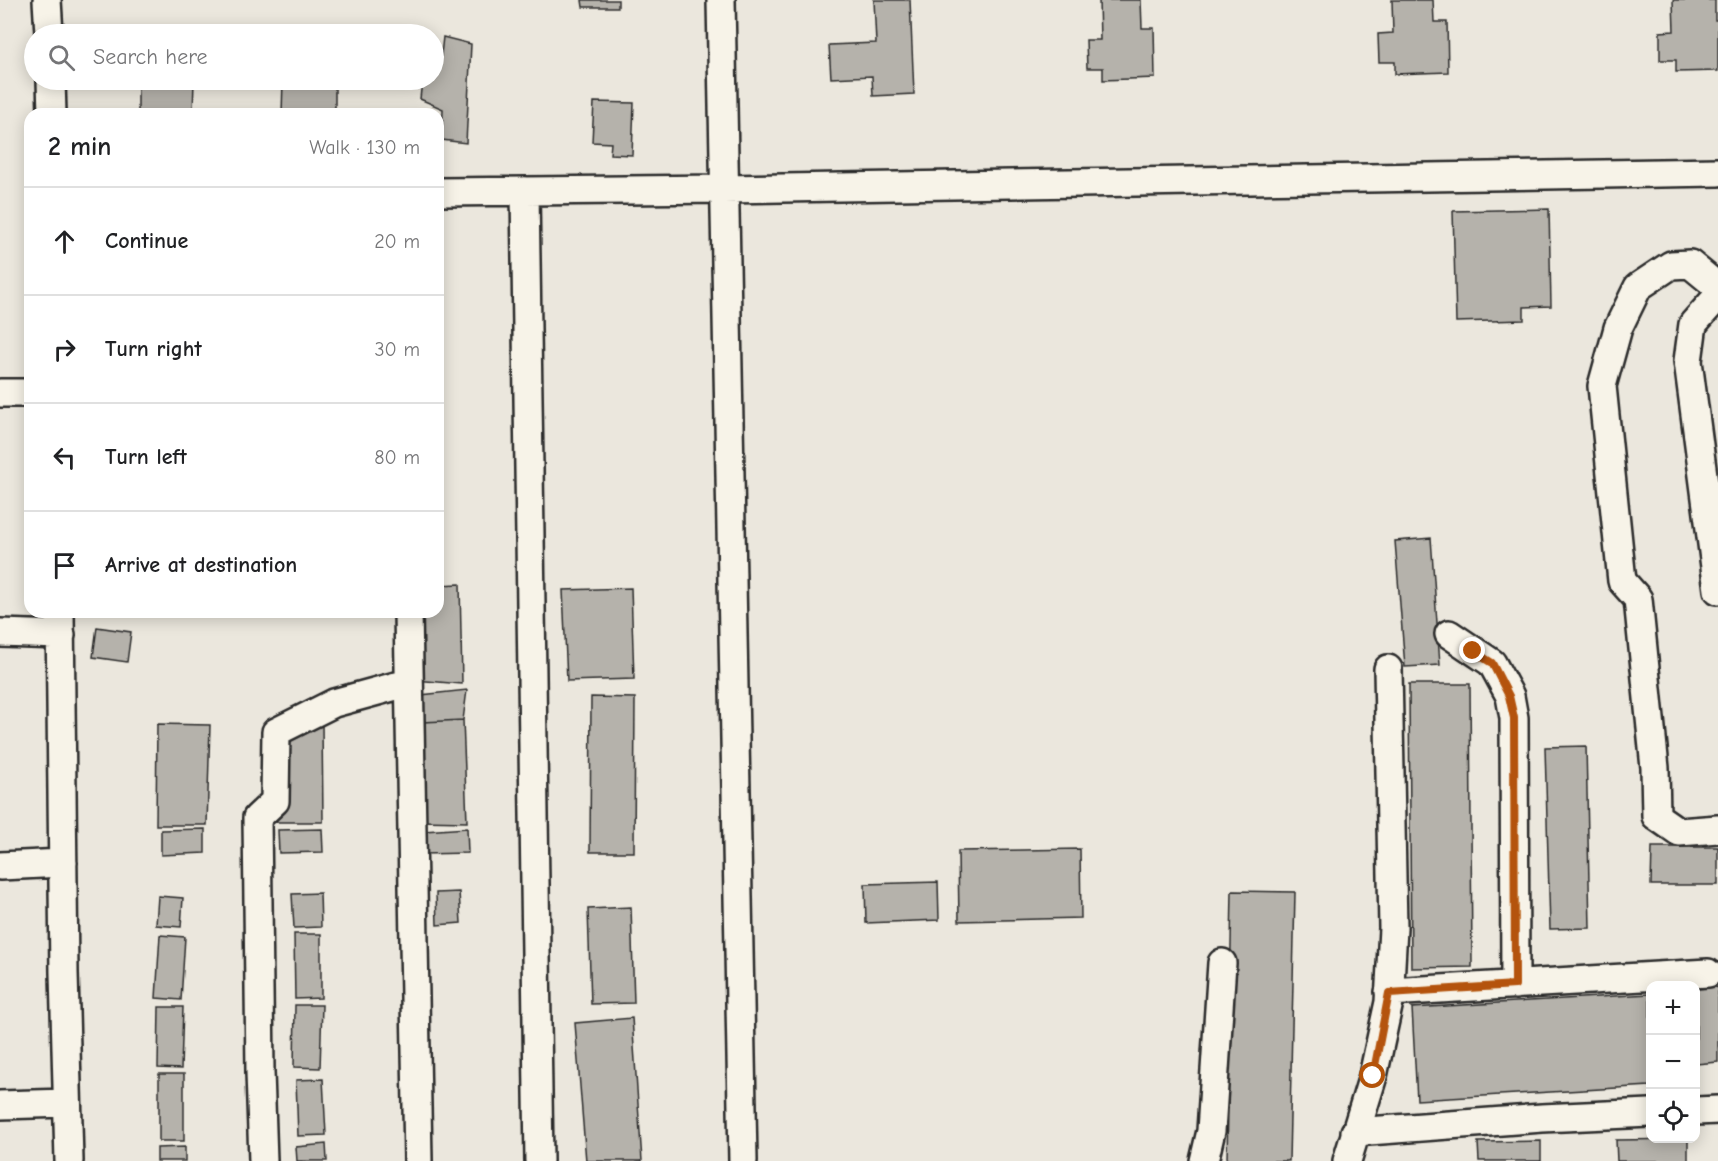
<!DOCTYPE html>
<meta charset="utf-8">
<style>
:root{--surface:#fff;--page:#f2f2f2;--text:#202124;--muted:#757577;--line:#e0e0e0}
body{margin:0;font-family:"Comic Neue",sans-serif;background:var(--page);color:var(--text)}
.controls{position:absolute;right:18px;bottom:18px;display:grid;overflow:hidden;border-radius:12px;box-shadow:0 3px 15px #0003}
.controls button{width:54px;height:54px;display:grid;place-items:center;padding:0;border:0;border-bottom:2px solid var(--line);background:var(--surface);color:var(--text);font:30px sans-serif}
.stop{position:absolute;width:18px;height:18px;margin:-14px;border:4px solid #b45309;border-radius:50%;background:#fff}
.stop.end{background:#b45309;border-color:#fff;box-shadow:0 2px 6px #0008}
.list{margin:0;padding:0;list-style:none}
h2{display:flex;justify-content:space-between;align-items:center;height:78px;margin:0;padding:0 24px;font-size:26px}
h2 small{font-size:20px;font-weight:400;color:var(--muted)}
.list li{display:grid;grid-template-columns:39px 1fr auto;gap:18px;align-items:center;box-sizing:border-box;height:108px;padding:0 24px;border-top:2px solid var(--line)}
.list b{display:block;font-size:22px;white-space:nowrap}
.list em{font-size:20px;font-style:normal;color:var(--muted)}
.icon{flex:none;width:33px;height:33px;fill:none;stroke:currentColor;stroke-width:2;stroke-linecap:round;stroke-linejoin:round}
.map{position:relative;flex:none;width:1718px;height:1161px;overflow:hidden}
.search{position:absolute;background:var(--surface);box-shadow:0 3px 15px #0003;left:24px;top:24px;width:420px;height:66px;display:flex;align-items:center;gap:15px;box-sizing:border-box;padding:0 21px;border-radius:33px;color:var(--muted);font-size:22px}
.panel{position:absolute;background:var(--surface);box-shadow:0 3px 15px #0003;left:24px;top:108px;width:420px;height:510px;border-radius:18px}
.map>svg:first-child{display:block}
.building{fill:#b5b2ab;stroke:#2b2b2b;stroke-width:1.5}
.lines{fill:none;stroke-linecap:round;stroke-linejoin:round}
.minor-casing{stroke:#2b2b2b;stroke-width:32}
.minor{stroke:#f7f3e8;stroke-width:27}
.route{stroke:#b45309;stroke-width:8}
</style>
<div class="map">
<svg width="1718" height="1161" viewBox="0 0 1718 1161">
<rect width="100%" height="100%" fill="#ebe7dd"/>
<filter id="ink" filterUnits="userSpaceOnUse"><feTurbulence type="fractalNoise" baseFrequency=".0167" numOctaves="2"/><feDisplacementMap in="SourceGraphic" scale="12" xChannelSelector="R" yChannelSelector="G"/><feConvolveMatrix kernelMatrix="1 2 1 2 8 2 1 2 1" color-interpolation-filters="sRGB"/></filter>
<g filter="url(#ink)">
<path class="building" d="M 582,0 L 618,0 L 618,7 L 583,7 Z
M 874,0 L 910,0 L 914,94 L 873,96 L 872,76 L 831,78 L 829,45 L 876,43 Z
M 1099,0 L 1141,0 L 1142,28 L 1154,28 L 1155,78 L 1103,80 L 1103,68 L 1087,68 L 1086,40 L 1100,40 Z
M 1392,0 L 1433,0 L 1434,22 L 1447,22 L 1448,72 L 1395,74 L 1395,62 L 1379,62 L 1378,34 L 1393,33 Z
M 1673,0 L 1715,0 L 1715,20 L 1718,20 L 1718,71 L 1676,72 L 1676,60 L 1660,60 L 1660,32 L 1674,31 Z
M 295,31 L 314,32 L 317,34 L 292,34 Z
M 443,37 L 471,44 L 466,143 L 442,140 L 443,109 L 420,99 L 422,80 L 434,80 L 434,73 L 439,72 Z
M 138,80 L 194,80 L 193,114 L 138,114 Z
M 283,80 L 335,80 L 335,108 L 318,114 L 282,114 Z
M 594,102 L 634,103 L 632,155 L 610,154 L 611,143 L 592,142 Z
M 1549,209 L 1551,306 L 1524,307 L 1524,320 L 1456,322 L 1453,211 Z
M 1431,538 L 1440,665 L 1405,667 L 1395,541 Z
M 460,584 L 462,684 L 415,680 L 416,612 L 438,612 L 438,585 Z
M 631,588 L 634,679 L 567,681 L 563,590 Z
M 97,627 L 131,632 L 127,662 L 93,657 Z
M 1409,684 L 1470,684 L 1472,967 L 1411,968 Z
M 467,690 L 463,720 L 423,722 L 421,695 Z
M 591,697 L 635,698 L 634,852 L 590,852 Z
M 463,720 L 467,822 L 419,821 L 423,722 Z
M 157,724 L 210,725 L 207,825 L 156,825 Z
M 322,724 L 323,822 L 276,822 L 284,735 Z
M 1586,746 L 1590,928 L 1550,929 L 1545,747 Z
M 467,828 L 468,853 L 423,854 L 424,831 Z
M 205,829 L 205,853 L 161,855 L 161,830 Z
M 322,829 L 323,852 L 279,853 L 278,830 Z
M 1652,847 L 1718,847 L 1718,885 L 1651,885 Z
M 1080,849 L 1081,918 L 959,921 L 958,851 Z
M 938,882 L 939,920 L 866,923 L 865,884 Z
M 1232,891 L 1295,892 L 1289,1161 L 1227,1161 Z
M 459,892 L 461,923 L 437,925 L 436,893 Z
M 320,893 L 321,927 L 294,928 L 292,894 Z
M 158,896 L 183,898 L 181,927 L 156,925 Z
M 631,907 L 634,1003 L 591,1004 L 588,909 Z
M 294,934 L 321,934 L 321,998 L 295,999 Z
M 160,935 L 185,937 L 181,1000 L 156,998 Z
M 1718,987 L 1718,1062 L 1696,1064 L 1696,989 Z
M 1650,994 L 1650,1086 L 1417,1100 L 1412,1008 Z
M 295,1005 L 322,1005 L 320,1068 L 294,1067 Z
M 159,1007 L 183,1007 L 181,1069 L 158,1068 Z
M 632,1018 L 642,1161 L 586,1161 L 575,1023 Z
M 159,1074 L 184,1074 L 184,1141 L 159,1141 Z
M 323,1079 L 326,1135 L 298,1136 L 296,1080 Z
M 1688,1139 L 1688,1161 L 1617,1161 L 1616,1140 Z
M 1541,1141 L 1541,1161 L 1479,1161 L 1478,1142 Z
M 326,1144 L 327,1161 L 297,1161 L 296,1147 Z
M 185,1147 L 185,1161 L 157,1161 L 157,1148 Z"/>
<g class="lines">
<g class="minor-casing">
<path id="minor" d="M 47,0 L 49,34
M 721,0 L 743,1161
M 51,80 L 52,114
M 525,191 L 539,1161
M 438,192 L 724,189 L 1718,172
M 1718,287 L 1690,264 L 1671,265 L 1638,287 L 1618,328 L 1602,386 L 1622,581 L 1638,599 L 1655,768 L 1656,816 L 1679,832 L 1718,829
M 1718,296 L 1693,324 L 1688,361 L 1718,590
M 0,393 L 30,393
M 60,612 L 64,973 L 69,1161
M 408,612 L 418,1161
M 0,633 L 61,635
M 1449,634 L 1492,663 L 1510,696 L 1514,718 L 1515,985
M 0,866 L 63,863
M 1389,992 L 1708,973
M 0,1105 L 67,1103
M 1696,1111 L 1718,1110
M 1355,1132 L 1542,1118 L 1650,1113
M 263,1161 L 260,1072 L 257,818 L 275,801 L 276,732 L 334,703 L 396,686 L 409,684
M 1204,1161 L 1211,1131 L 1222,963
M 1347,1161 L 1373,1076 L 1389,1002 L 1393,928 L 1388,669"/>
</g>
<use href="#minor" class="minor"/>
</g>
</g>
<g class="lines" filter="url(#ink)">
<path class="route" d="M 1373,1076 L 1389,993 L 1515,985 L 1514,718 L 1509,696 L 1492,663 L 1473,651"/>
</g>
</svg>
<div class="controls">
<button>+</button>
<button>−</button>
<button><svg class="icon" aria-label="locate" viewBox="0 0 24 24"><circle cx="12" cy="12" r="6"/><path d="M12 2v4M12 18v4M2 12h4M18 12h4"/></svg></button>
</div>
<div class="stop" style="left:1373px;top:1076px"></div>
<div class="stop end" style="left:1473px;top:651px"></div>
<div class="search"><svg class="icon" aria-label="search" viewBox="0 0 24 24"><circle cx="10" cy="10" r="6"/><path d="M15 15l6 6"/></svg>Search here</div>
<section class="panel">
<h2>2 min<small>Walk · 130 m</small></h2>
<ul class="list">
<li><svg class="icon" aria-label="ahead" viewBox="0 0 24 24"><path d="M12 20V5M6 11l6-6 6 6"/></svg><div><b>Continue</b></div><em>20 m</em></li>
<li><svg class="icon" aria-label="right" viewBox="0 0 24 24"><path d="M7 20v-9h11M14 6l5 5-5 5"/></svg><div><b>Turn right</b></div><em>30 m</em></li>
<li><svg class="icon" aria-label="left" viewBox="0 0 24 24"><path d="M17 20v-9H6M10 6l-5 5 5 5"/></svg><div><b>Turn left</b></div><em>80 m</em></li>
<li><svg class="icon" aria-label="arrive" viewBox="0 0 24 24"><path d="M6 21V4h12l-3 4 3 4H6"/></svg><div><b>Arrive at destination</b></div></li>
</ul>
</section>
</div>
